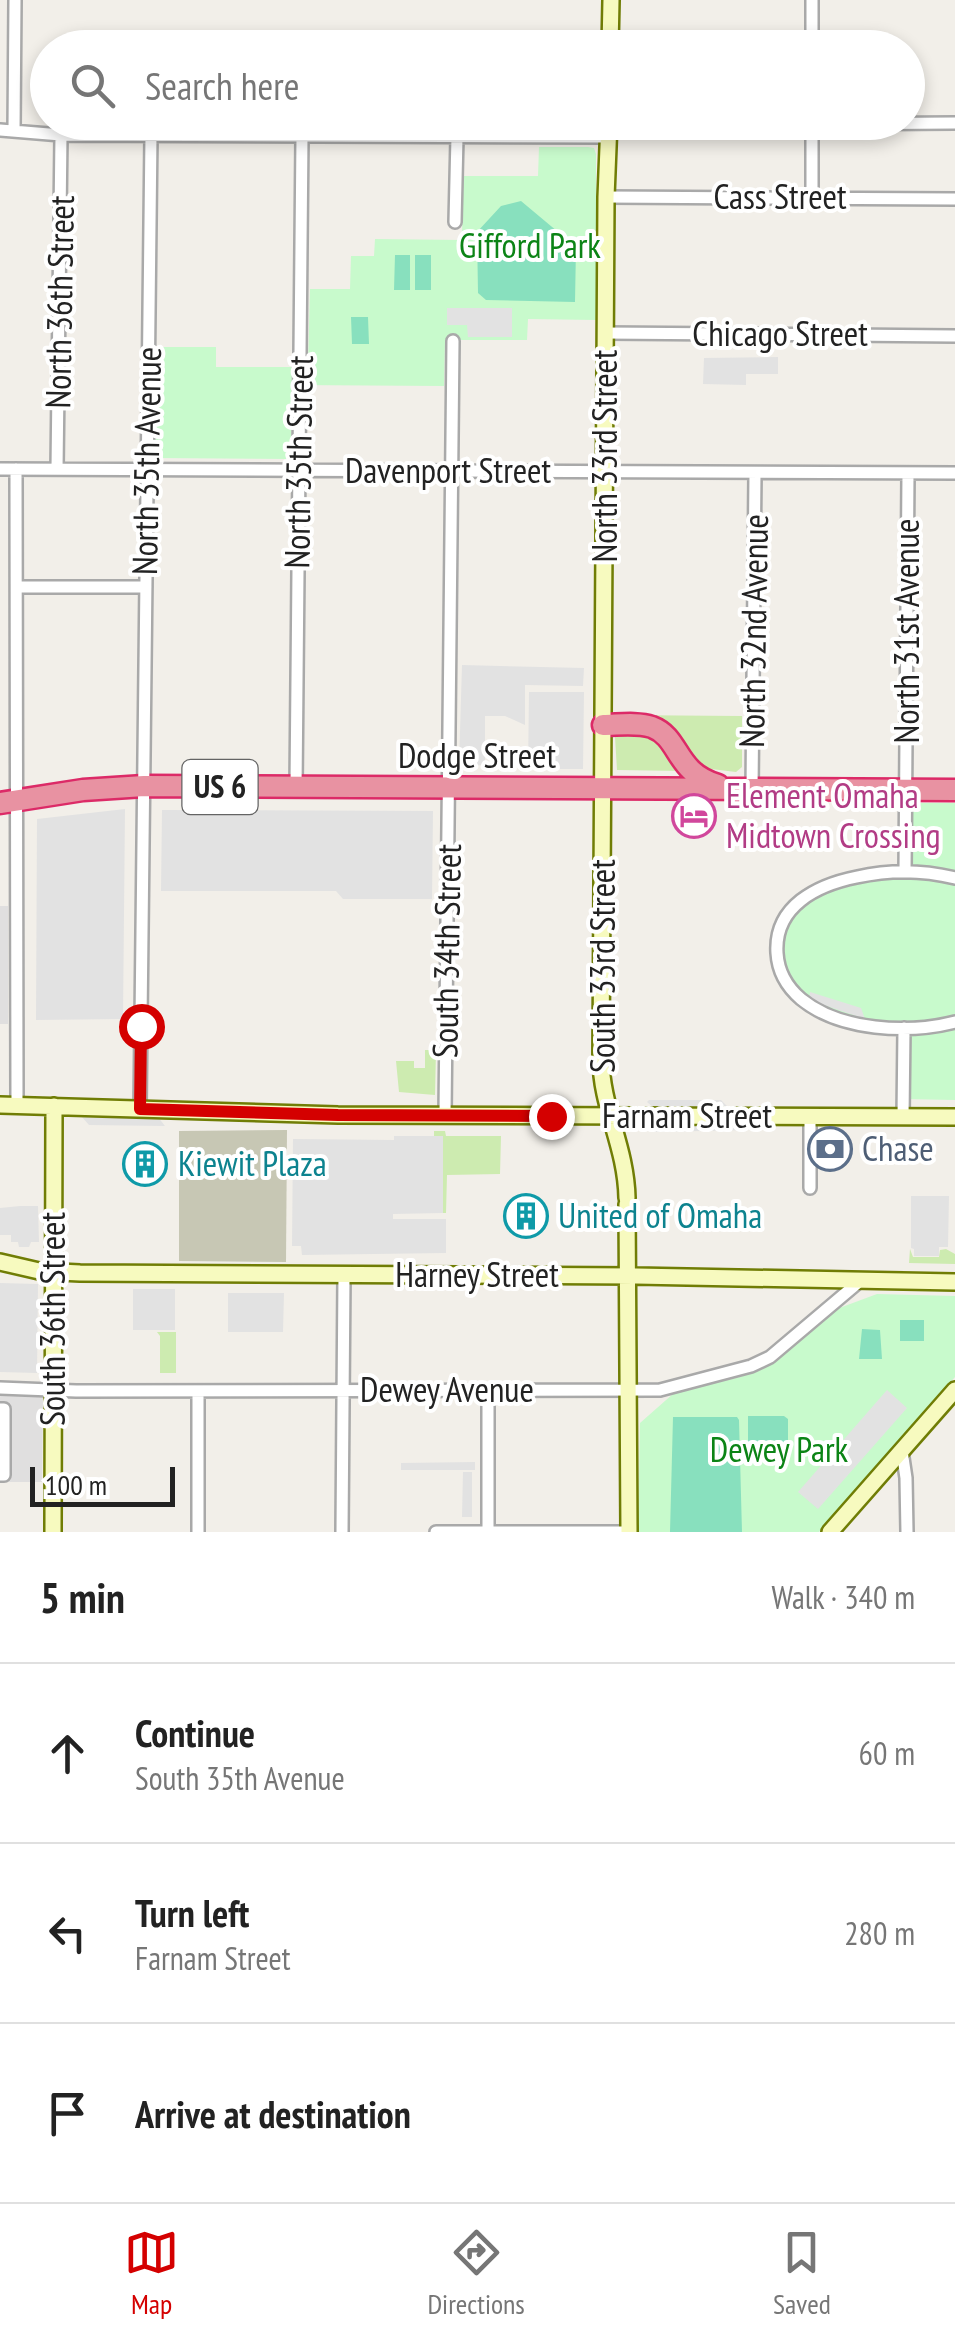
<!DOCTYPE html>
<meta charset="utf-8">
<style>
:root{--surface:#fff;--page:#f6f6f6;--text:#222;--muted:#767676;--line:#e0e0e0;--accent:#d40000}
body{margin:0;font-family:"PT Sans Narrow",sans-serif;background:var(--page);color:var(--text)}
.scale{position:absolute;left:30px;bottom:25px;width:145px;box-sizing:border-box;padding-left:10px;border:5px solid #222;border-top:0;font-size:28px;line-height:35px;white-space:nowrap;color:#222;-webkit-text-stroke:8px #fff;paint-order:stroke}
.stop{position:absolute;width:30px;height:30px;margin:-22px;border:8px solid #d40000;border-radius:50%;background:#fff}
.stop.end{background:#d40000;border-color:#fff;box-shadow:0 2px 10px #0008}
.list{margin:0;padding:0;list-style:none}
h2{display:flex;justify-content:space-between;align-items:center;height:130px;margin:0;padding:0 40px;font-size:42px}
h2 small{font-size:32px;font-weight:400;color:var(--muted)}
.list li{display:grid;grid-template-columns:65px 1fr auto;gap:30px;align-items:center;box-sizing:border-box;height:180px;padding:0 40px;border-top:2px solid var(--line)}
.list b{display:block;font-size:38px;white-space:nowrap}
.list p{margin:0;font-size:32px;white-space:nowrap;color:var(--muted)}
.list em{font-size:32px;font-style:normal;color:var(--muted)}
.icon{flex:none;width:55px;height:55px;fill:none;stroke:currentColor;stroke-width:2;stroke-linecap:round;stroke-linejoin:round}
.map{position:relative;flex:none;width:955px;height:1532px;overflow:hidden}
.search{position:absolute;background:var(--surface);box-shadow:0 5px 15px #0003;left:30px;right:30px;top:30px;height:110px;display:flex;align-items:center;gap:25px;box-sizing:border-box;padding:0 35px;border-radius:55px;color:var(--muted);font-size:38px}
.sheet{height:670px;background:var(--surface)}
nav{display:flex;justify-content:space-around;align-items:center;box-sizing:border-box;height:140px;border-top:2px solid var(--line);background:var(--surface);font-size:28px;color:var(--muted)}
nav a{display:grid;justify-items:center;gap:5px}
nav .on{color:var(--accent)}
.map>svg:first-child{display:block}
.residential{fill:#e0dfdf}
.construction{fill:#c7c7b4}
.grass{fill:#cdebb0}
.park{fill:#c8facc}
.pitch{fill:#88e0be}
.parking{fill:#e2e2e2}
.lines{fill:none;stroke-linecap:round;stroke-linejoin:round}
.street-casing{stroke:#a9a9a9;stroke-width:16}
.secondary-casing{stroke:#707d05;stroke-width:20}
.highway-casing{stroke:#dc2a67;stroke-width:25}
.street{stroke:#fff;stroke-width:11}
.secondary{stroke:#f7fabf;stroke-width:15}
.highway{stroke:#e892a2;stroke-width:20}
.route{stroke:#d40000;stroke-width:12}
.labels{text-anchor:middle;stroke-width:8;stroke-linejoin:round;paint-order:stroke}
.shield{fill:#fff;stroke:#646464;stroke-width:2.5}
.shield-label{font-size:32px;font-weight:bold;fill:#222}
.street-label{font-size:35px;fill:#222;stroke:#fff}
.park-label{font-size:35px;fill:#0c8416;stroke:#fff}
.hotel-label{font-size:35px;fill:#b23c85;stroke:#fff;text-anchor:start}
.service-label{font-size:35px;fill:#4e5e75;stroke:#fff;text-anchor:start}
.culture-label{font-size:35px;fill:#0d838f;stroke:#fff;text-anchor:start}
</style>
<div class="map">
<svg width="955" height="1532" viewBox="0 0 955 1532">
<rect width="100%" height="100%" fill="#f2efe9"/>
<path class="residential" d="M 0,906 L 8,906 L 8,1024 L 0,1024 Z
M 0,1395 L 43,1395 L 42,1482 L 0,1482 Z"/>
<path class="construction" d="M 287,1130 L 286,1262 L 179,1261 L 179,1131 Z"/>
<path class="grass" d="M 616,715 L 742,716 L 742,767 L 736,772 L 703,768 L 673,739 Z
M 648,729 L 682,771 L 617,770 L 615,737 L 619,732 Z
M 425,1050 L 436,1050 L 435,1095 L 399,1092 L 396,1061 L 414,1061 L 414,1068 L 425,1068 Z
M 434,1131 L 445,1131 L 446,1136 L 501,1136 L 500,1174 L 447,1175 L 446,1213 L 443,1213 L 443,1136 L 434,1136 Z
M 946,1249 L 955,1254 L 955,1264 L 909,1263 L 910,1249 L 913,1257 L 939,1257 L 940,1250 Z
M 157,1332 L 176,1332 L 176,1373 L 160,1373 L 160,1336 Z"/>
<path class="park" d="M 539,147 L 588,147 L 594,148 L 596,154 L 596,320 L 528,319 L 527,340 L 445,340 L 444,386 L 292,385 L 291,459 L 155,458 L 157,347 L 216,347 L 216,367 L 308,367 L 310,289 L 350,289 L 351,256 L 374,256 L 375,239 L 462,240 L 463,176 L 538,176 Z
M 905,803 L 955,803 L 955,1100 L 903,1099 L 904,1029 L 829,1014 L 786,983 L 779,929 L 811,892 L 905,872 Z
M 877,1294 L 955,1296 L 955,1377 L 819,1532 L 638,1532 L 640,1423 L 674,1393 L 740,1377 L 768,1366 L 834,1310 Z"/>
<path class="pitch" d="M 521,201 L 576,247 L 575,302 L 486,300 L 478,293 L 477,232 L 501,206 Z
M 395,255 L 410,255 L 410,290 L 394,290 Z
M 415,255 L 431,255 L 431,290 L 415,290 Z
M 351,317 L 368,317 L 369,344 L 352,344 Z
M 900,1320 L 924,1320 L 924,1341 L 900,1341 Z
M 862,1329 L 880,1330 L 882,1359 L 859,1359 Z
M 748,1416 L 784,1416 L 788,1419 L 788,1443 L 784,1446 L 748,1446 Z
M 673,1417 L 737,1417 L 739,1420 L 742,1532 L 670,1532 Z"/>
<path class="parking" d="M 447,308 L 512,308 L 512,337 L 468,337 L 467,325 L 447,325 Z
M 778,357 L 778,374 L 746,374 L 746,385 L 703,384 L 704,358 Z
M 462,665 L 584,668 L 583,686 L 525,685 L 525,725 L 505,716 L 485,716 L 485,765 L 459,766 Z
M 529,692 L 584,692 L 583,769 L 528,769 Z
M 125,809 L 123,1019 L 36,1020 L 37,819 Z
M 162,810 L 433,811 L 432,899 L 343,899 L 336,891 L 161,891 Z
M 810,992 L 861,1008 L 865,1019 L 809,1000 Z
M 649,1100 L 721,1100 L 730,1109 L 654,1108 L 647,1102 Z
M 81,1116 L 158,1117 L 165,1126 L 89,1125 Z
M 644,1124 L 742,1124 L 749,1130 L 652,1132 Z
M 394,1136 L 443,1136 L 443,1213 L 393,1214 L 393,1219 L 446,1219 L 446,1253 L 302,1255 L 301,1246 L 292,1246 L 293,1139 L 394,1140 Z
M 911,1196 L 949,1196 L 948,1247 L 939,1247 L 939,1256 L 914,1256 L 914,1249 L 911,1248 Z
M 20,1206 L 38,1206 L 39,1242 L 31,1242 L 29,1247 L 19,1247 L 18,1242 L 11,1242 L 11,1235 L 0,1235 L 0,1208 Z
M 0,1283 L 38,1284 L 37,1373 L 0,1372 Z
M 133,1289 L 175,1289 L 175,1330 L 133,1330 Z
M 228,1293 L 284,1293 L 283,1332 L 228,1332 Z
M 887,1390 L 907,1408 L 818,1509 L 798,1492 Z
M 475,1462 L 475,1470 L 401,1470 L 401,1463 Z
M 463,1472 L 472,1472 L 472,1517 L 462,1517 Z"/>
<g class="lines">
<g class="street-casing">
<path id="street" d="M 812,0 L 812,48
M 812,122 L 812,197
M 812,124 L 955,123
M 0,130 L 61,135 L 609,137
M 14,131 L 15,0
M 606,197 L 955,199
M 455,222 L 457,137
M 605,333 L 955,336
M 0,469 L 955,473
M 16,469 L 17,1105
M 57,469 L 61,135
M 17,587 L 146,587
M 296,788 L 302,136
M 752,790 L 755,473
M 905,872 L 908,473
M 955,878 C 923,870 889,870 857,877 C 817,885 774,906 777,953 C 778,971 787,987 801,999 C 840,1031 908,1034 955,1022
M 140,1109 L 151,135
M 445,1115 L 453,341
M 903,1117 L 904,1028
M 810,1188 L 810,1117
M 0,1388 L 76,1391 L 660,1390 L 751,1366 L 770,1357 L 860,1281
M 0,1409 L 4,1409 L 4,1475 L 0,1475
M 902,1451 L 906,1478 L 907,1532
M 198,1532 L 198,1391
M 342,1532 L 344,1275
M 436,1532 L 629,1532
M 488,1532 L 488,1390"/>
</g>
<g class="secondary-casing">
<path id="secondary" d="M 610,48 L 611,0
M 609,122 L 606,197 L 601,1059 C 601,1107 626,1146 627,1198
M 0,1105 L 338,1115 L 955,1117
M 627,1204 L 629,1532
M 0,1262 L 39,1271 L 80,1273 L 636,1276 L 955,1282
M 53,1532 L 54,1106
M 830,1532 L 955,1390"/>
</g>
<g class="highway-casing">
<path id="highway" d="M 603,725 C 618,725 637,722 652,727 C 681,738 674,772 718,785
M 0,803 L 83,790 L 144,786 L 955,790"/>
</g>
<use href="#street" class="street"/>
<use href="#secondary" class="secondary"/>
<use href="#highway" class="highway"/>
</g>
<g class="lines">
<path class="route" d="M 141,1026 L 140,1109 L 338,1115 L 551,1116"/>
</g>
<defs>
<g id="hotel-ring" transform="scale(2.25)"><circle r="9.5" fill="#fff" stroke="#d1479c" stroke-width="1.5"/><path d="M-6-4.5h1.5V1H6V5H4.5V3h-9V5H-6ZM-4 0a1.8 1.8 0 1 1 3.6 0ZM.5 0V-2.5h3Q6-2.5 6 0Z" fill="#d1479c"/></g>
<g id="bank-ring" transform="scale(2.25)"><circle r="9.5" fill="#fff" stroke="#5c6f8a" stroke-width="1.5"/><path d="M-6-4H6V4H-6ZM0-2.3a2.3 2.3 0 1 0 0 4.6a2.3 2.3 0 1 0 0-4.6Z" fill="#5c6f8a"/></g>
<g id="building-ring" transform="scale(2.25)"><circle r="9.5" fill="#fff" stroke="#0f9aa8" stroke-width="1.5"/><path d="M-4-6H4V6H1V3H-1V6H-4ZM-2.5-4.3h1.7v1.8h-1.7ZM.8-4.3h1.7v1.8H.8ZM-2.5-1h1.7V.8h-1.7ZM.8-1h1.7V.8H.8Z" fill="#0f9aa8"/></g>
</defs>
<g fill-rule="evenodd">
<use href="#hotel-ring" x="694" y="816"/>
<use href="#bank-ring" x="830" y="1149"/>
<use href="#building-ring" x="145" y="1164"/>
<use href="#building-ring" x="526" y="1216"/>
</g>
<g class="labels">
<rect class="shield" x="182.5" y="760" width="75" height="54" rx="8"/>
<g class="shield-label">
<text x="220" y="798">US 6</text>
</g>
<g class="street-label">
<text x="780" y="209">Cass Street</text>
<text transform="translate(60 302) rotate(-89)" y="12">North 36th Street</text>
<text x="780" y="346">Chicago Street</text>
<text transform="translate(605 456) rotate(-90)" y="12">North 33rd Street</text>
<text transform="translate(147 461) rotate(-89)" y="12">North 35th Avenue</text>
<text transform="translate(299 462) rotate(-89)" y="12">North 35th Street</text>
<text x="448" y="483">Davenport Street</text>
<text transform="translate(754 631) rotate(-89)" y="12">North 32nd Avenue</text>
<text transform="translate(907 631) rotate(-90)" y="12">North 31st Avenue</text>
<text x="477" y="768">Dodge Street</text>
<text transform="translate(447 951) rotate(-89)" y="12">South 34th Street</text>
<text transform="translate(603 966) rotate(-90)" y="12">South 33rd Street</text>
<text x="687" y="1128">Farnam Street</text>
<text x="477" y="1287">Harney Street</text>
<text transform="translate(53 1319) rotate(-90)" y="12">South 36th Street</text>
<text x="447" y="1402">Dewey Avenue</text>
</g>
<g class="park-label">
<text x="530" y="258">Gifford Park</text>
<text x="779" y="1462">Dewey Park</text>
</g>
<g class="hotel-label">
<text x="726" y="808">Element Omaha<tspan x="726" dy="40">Midtown Crossing</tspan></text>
</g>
<g class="service-label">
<text x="862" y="1161">Chase</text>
</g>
<g class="culture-label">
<text x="178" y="1176">Kiewit Plaza</text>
<text x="558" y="1228">United of Omaha</text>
</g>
</g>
</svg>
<div class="scale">100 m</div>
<div class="stop" style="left:141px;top:1026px"></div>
<div class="stop end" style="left:551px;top:1116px"></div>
<div class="search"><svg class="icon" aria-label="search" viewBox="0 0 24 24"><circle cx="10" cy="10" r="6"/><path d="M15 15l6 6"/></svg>Search here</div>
</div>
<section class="sheet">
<h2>5 min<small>Walk · 340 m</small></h2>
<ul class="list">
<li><svg class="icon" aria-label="ahead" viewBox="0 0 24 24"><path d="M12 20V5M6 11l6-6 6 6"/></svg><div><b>Continue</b><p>South 35th Avenue</p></div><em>60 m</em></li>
<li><svg class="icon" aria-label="left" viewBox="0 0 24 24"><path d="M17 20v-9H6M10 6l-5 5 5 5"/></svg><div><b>Turn left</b><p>Farnam Street</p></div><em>280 m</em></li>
<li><svg class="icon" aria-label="arrive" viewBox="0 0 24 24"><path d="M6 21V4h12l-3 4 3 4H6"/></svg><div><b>Arrive at destination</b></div></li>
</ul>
</section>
<nav>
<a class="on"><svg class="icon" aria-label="map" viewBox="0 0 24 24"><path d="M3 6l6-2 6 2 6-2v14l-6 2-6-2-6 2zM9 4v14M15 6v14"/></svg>Map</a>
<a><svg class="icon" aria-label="directions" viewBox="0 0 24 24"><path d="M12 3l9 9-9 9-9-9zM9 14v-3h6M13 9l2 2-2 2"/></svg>Directions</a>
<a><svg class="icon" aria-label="saved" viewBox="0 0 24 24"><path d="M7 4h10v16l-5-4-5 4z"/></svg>Saved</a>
</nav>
